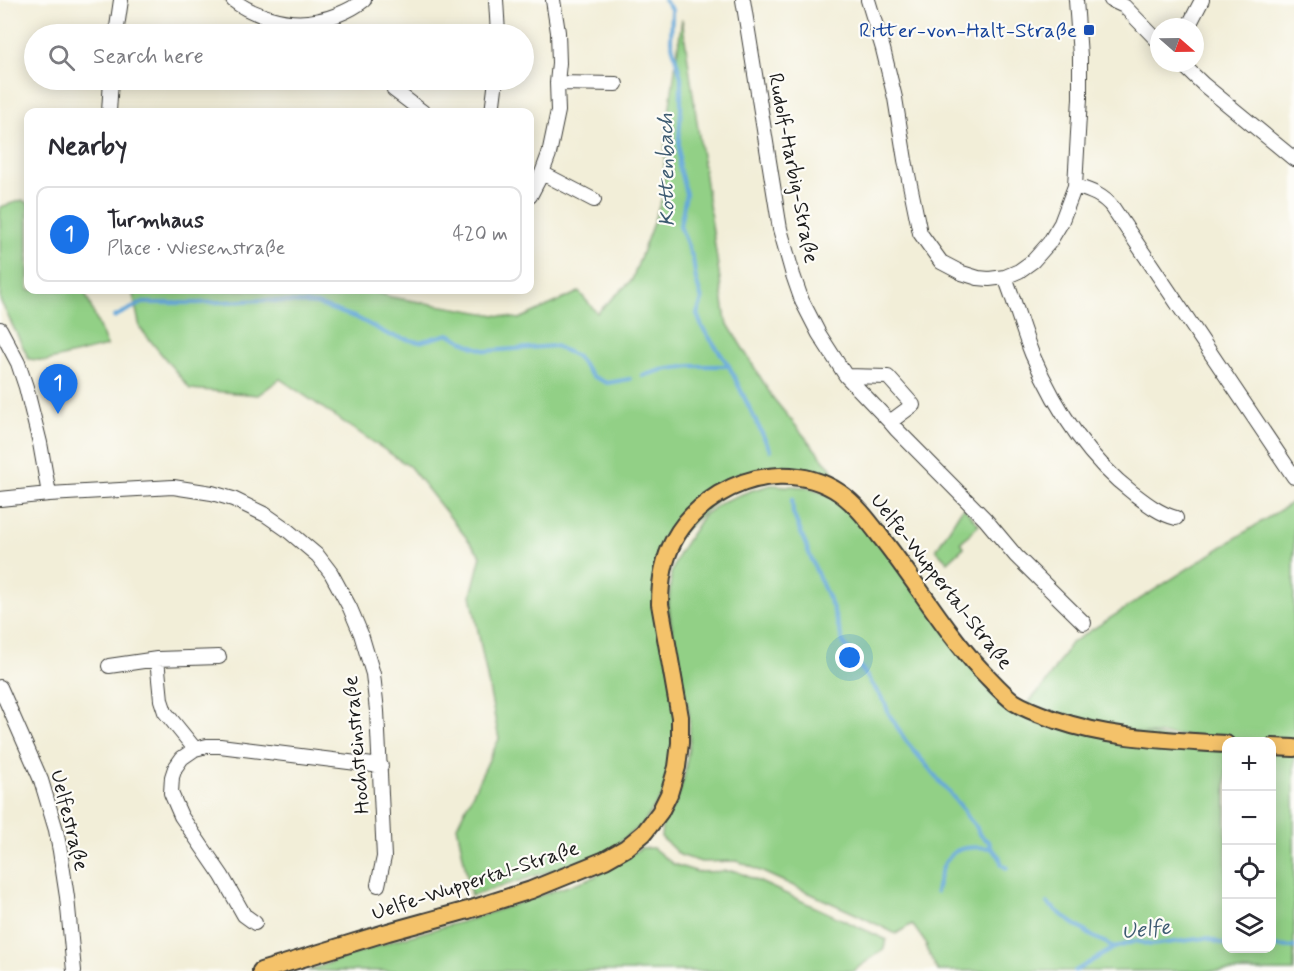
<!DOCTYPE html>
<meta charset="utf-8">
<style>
:root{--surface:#fff;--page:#f2f2f3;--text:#2b2b33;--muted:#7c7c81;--line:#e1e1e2;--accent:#1a73e8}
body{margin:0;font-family:Mynerve,sans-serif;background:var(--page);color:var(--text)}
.controls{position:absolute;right:18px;bottom:18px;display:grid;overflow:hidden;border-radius:12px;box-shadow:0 3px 15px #0003}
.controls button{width:54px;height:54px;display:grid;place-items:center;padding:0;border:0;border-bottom:2px solid var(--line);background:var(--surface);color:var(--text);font:30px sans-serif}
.compass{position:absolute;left:1150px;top:18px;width:54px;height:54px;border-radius:50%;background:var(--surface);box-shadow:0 3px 15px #0003;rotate:110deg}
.you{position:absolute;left:850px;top:658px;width:21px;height:21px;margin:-15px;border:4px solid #fff;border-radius:50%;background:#1a73e8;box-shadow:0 0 0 9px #1a73e833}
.badge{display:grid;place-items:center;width:39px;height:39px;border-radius:50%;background:var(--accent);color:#fff;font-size:20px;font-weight:700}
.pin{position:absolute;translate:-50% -50px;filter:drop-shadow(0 2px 3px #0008)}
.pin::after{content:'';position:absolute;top:32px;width:21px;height:18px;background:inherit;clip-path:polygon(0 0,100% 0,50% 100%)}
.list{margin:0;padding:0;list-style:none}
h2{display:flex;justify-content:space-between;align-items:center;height:78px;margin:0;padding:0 24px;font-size:26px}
h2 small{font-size:20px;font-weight:400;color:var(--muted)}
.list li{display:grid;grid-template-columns:39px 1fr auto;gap:18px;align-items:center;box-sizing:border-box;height:96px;margin:0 12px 12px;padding:0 12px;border:2px solid var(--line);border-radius:12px}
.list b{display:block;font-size:22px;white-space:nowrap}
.list p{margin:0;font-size:20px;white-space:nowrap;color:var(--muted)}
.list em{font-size:20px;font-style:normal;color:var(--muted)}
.icon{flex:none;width:33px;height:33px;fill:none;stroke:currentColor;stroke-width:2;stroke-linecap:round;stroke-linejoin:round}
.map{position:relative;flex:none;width:1294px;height:971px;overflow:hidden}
.search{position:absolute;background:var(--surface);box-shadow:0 3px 15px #0003;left:24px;top:24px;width:510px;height:66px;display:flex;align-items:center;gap:15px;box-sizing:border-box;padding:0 21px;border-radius:33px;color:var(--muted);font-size:22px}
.panel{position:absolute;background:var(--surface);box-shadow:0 3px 15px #0003;left:24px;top:108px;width:510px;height:186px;border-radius:12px}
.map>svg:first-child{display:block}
.green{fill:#92d086;stroke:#577651;stroke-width:1.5}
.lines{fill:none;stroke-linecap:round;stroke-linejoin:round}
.stream{stroke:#65a9da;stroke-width:4}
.minor-casing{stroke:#3c3c38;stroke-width:16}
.major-casing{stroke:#3c3c38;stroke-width:20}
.minor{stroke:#fff;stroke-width:14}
.major{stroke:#f4c26a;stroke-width:16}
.transit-dot{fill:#1a4fb4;stroke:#fdfcf7;stroke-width:2}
.labels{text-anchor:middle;stroke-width:4.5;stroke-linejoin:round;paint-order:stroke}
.transit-label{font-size:21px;fill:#164399;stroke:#fdfcf7;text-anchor:end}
.street-label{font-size:21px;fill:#1c1c1c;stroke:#fdfcf7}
.water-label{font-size:22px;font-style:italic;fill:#3d5b71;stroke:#fdfcf7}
</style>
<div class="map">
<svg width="1294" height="971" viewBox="0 0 1294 971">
<rect width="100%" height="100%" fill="#fdfcf7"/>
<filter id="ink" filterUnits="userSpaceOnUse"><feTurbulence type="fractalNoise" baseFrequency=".0167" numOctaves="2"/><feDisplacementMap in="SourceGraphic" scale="12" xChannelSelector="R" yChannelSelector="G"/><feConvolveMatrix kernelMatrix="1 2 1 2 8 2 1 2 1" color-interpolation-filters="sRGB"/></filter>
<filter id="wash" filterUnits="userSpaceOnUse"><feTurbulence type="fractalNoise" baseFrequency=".008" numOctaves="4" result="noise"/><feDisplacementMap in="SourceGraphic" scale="24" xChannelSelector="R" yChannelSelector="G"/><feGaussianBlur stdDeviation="1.35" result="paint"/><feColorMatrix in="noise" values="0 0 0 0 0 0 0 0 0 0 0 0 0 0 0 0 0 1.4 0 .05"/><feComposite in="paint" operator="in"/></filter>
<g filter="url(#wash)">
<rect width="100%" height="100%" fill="#f2eed8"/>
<path class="green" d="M 682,19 L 726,321 L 773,398 L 846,487 L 824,477 L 736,482 L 664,550 L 676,716 L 667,788 L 643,824 L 604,854 L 471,896 L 457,826 L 499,739 L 471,595 L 481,556 L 410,467 L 280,379 L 258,395 L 190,389 L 140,328 L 132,290 L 369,290 L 391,297 L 519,319 L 579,292 L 597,313 L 632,280 L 663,196 L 666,134 Z
M 22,200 L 28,203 L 28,290 L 84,290 L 107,346 L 46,361 L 29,359 L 0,300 L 0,207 Z
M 771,485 L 807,487 L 826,494 L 850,507 L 1021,711 L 1226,749 L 1226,948 L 1272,948 L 1272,752 L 1294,753 L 1294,971 L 938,971 L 926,948 L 927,945 L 912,924 L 896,934 L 858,915 L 738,861 L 701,862 L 680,855 L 661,837 L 662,825 L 676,803 L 684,777 L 690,740 L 689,712 L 675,650 L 669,605 L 671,574 L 679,553 L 703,516 L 722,502 L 750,491 Z
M 1294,501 L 1294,742 L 1136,733 L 1106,729 L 1027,704 L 1045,684 L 1071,643 Z
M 963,507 L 979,525 L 961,542 L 964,547 L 948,562 L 936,550 Z
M 641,848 L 653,848 L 673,864 L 698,872 L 736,871 L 887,940 L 883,950 L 853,971 L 307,971 L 392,941 L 472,919 L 594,877 Z"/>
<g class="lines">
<path class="stream" d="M 664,0 L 672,10 L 671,41 L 681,77 L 681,111 L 679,137 L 679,167 L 686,194 L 680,226 L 693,259 L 696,280 L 702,300 L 697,314 L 702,327 L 729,366
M 114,317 L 142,303 L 198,303 L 263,300 L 317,304 L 357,318 L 389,335 L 419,342 L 449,334 L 472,346 L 487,351 L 555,346 L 576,356 L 592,376 L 607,383 L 630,379
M 642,376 L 662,370 L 691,366 L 729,366 L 770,450
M 792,499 L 793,513 L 817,573 L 832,606 L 843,642 L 876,690 L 885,703 L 889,714 L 906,741 L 964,810 L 965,814 L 977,828 L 979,834 L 989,842 L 991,848 L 999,856 L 1002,865 L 1007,868
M 936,892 C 944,854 951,844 991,848
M 1047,903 L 1067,919 L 1092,936 L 1114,947
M 1272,946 L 1294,947
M 1075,971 L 1114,948 L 1136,941 L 1151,945 L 1206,938 L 1220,943 L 1226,944"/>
</g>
</g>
<g filter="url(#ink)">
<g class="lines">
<g class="minor-casing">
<path id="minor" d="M 233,0 C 250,14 285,25 308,22 C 327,20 349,12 364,0
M 496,0 L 498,34
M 743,0 L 780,229 L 793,275 L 802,301 L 819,334 L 846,376 L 888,377 L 913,405 L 890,422 L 896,429 L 985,519 L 1016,556 L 1084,623
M 868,0 L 883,49 L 895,98 L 905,160 L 920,233 L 941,262 L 962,273 L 978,278 L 989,279 L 1005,277 L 1019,271 L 1033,261 L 1049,243 L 1061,223 L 1075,186 L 1080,98 L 1080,56 L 1076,0
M 1111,0 L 1124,6 L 1159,42
M 1188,27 L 1202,0
M 116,34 L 121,0
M 1181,63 L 1204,85 L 1294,159
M 557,83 L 616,84
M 394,90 L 423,112
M 109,112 L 111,80
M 492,112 L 496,80
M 542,173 L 594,200
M 1075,186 C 1091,191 1103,195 1113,208 L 1294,477
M 530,196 L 542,173 L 549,154 L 558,111 L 557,83 L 559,63 L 558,32 L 553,0
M 1005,277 C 1015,302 1022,329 1032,354 C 1055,407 1087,458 1133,493 C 1146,503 1160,514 1176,518
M 0,329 L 18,363 L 26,387 L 40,443 L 49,494
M 846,376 L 890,422
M 0,499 L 49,494 L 173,487 L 212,493 L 233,499 L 266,515 L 286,529 L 318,556 L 331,573 L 350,608 L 361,634 L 373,674 L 377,711 L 384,857 L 378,885
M 157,659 L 161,700 L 165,712 L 195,749
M 109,666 L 157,659 L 219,657
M 0,687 L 41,780 L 56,830 L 60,851 L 67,897 L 74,971
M 255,923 L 244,915 L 222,876 L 181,816 L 171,793 L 172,777 L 175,768 L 182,758 L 195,749 L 207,746 L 220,746 L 381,766"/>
</g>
<g class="major-casing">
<path id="major" d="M 1272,747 L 1294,748
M 261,971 L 388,932 L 468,910 L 531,890 L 605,860 L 626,848 L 644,833 L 660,812 L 669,794 L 677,767 L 680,743 L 680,717 L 660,604 C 660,555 677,520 719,494 C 756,472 803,468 840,493 C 857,505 870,523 883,540 C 917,583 944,630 981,670 C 992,681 1002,693 1014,702 C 1027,710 1042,715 1056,720 C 1111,739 1168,740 1226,744"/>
</g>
<use href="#minor" class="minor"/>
<use href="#major" class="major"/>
</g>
</g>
<rect class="transit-dot" x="1083" y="24" width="12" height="12" rx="3"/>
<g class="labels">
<g class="transit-label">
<text x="1077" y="37">Ritter-von-Halt-Straße</text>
</g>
<g class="street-label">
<text transform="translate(794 168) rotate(79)" y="7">Rudolf-Harbig-Straße</text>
<text transform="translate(942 581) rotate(52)" y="7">Uelfe-Wuppertal-Straße</text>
<text transform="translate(356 745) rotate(-95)" y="7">Hochsteinstraße</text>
<text transform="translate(70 820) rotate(76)" y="7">Uelfestraße</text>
<text transform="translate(475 880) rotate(-18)" y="7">Uelfe-Wuppertal-Straße</text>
</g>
<g class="water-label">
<text transform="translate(665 170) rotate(-91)" y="8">Kottenbach</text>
<text transform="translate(1146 928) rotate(-6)" y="8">Uelfe</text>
</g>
</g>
</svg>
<div class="controls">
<button>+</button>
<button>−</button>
<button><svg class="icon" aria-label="locate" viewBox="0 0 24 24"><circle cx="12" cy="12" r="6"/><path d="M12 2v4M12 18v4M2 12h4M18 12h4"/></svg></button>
<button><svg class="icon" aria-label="layers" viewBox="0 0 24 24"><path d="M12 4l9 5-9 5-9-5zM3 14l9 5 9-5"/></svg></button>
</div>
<svg class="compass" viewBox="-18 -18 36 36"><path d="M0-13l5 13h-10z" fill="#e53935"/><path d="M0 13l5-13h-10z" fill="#7c7c81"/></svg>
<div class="you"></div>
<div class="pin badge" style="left:58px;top:414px">1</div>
<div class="search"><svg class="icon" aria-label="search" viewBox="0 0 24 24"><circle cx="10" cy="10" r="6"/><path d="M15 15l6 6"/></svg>Search here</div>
<section class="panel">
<h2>Nearby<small></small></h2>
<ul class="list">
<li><span class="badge">1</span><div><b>Turmhaus</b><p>Place · Wiesenstraße</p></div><em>420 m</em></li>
</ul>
</section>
</div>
